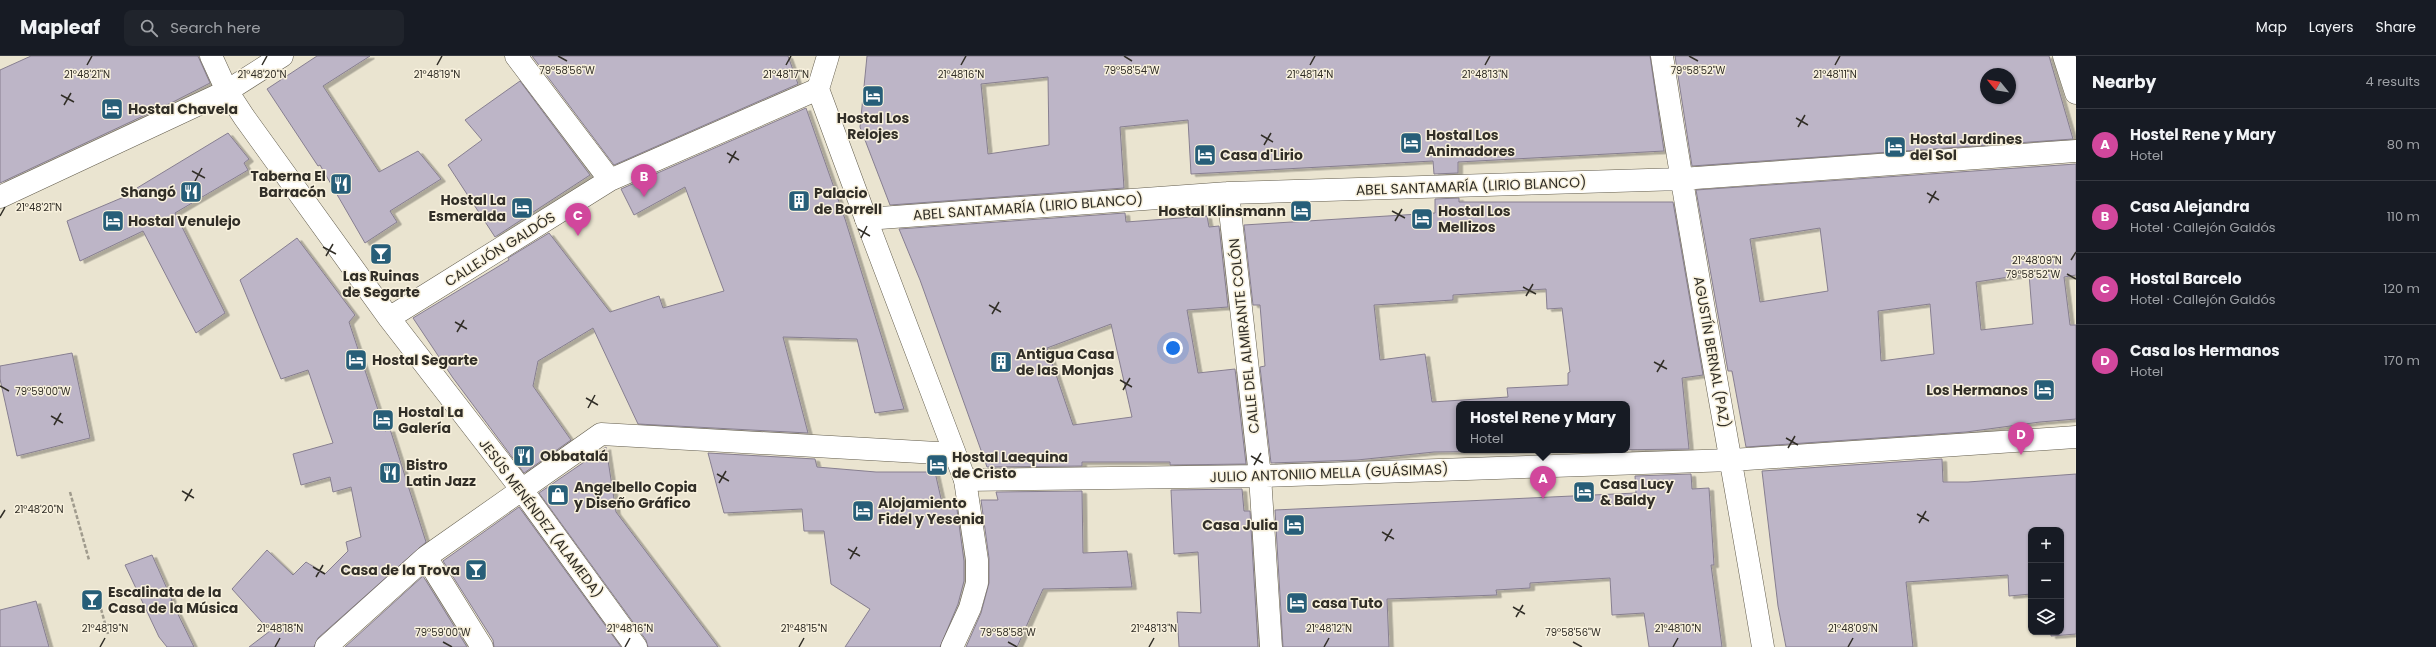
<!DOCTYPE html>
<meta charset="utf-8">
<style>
:root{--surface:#171b24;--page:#20242c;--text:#f1f3f6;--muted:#9ea1a6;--line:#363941;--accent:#96b0bd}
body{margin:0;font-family:Poppins,sans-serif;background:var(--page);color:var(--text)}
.controls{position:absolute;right:12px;bottom:12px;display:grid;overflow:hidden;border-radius:8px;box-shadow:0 1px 3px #0004}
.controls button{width:36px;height:36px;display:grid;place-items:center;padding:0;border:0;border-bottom:1px solid var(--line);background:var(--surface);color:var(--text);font:20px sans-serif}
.compass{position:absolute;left:1980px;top:12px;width:36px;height:36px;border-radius:50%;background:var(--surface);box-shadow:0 1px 3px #0004;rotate:300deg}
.you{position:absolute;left:1173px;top:292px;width:14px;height:14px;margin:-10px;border:3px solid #fff;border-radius:50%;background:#1a73e8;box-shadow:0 0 0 6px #1a73e833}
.badge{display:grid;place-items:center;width:26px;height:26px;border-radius:50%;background:var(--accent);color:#fff;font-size:13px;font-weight:700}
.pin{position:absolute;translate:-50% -33px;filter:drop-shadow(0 1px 2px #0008)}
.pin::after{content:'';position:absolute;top:21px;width:14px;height:12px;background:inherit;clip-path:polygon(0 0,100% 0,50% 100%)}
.popup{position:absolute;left:1456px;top:345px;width:174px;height:52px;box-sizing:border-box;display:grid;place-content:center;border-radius:8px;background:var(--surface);filter:drop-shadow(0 1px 3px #0005);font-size:13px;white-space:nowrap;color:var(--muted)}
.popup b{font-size:15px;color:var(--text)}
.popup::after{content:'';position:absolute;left:50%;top:100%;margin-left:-8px;border:8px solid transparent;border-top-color:var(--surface)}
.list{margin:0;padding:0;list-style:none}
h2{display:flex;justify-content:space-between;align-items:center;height:52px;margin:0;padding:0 16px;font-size:17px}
h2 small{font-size:13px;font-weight:400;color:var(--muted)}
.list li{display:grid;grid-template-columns:26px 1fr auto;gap:12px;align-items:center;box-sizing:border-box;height:72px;padding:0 16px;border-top:1px solid var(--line)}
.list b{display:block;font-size:15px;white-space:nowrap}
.list p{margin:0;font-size:13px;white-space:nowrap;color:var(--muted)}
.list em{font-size:13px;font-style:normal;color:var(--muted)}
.icon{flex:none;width:22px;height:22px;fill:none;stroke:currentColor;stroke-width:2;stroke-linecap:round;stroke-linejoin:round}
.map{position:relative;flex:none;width:2076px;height:591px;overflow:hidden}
header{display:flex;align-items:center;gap:24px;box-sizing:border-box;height:56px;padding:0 20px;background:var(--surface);border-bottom:1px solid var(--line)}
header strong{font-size:19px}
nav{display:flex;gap:22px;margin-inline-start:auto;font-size:14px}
.search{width:280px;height:36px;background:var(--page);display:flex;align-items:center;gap:10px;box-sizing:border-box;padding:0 14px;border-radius:8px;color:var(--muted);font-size:15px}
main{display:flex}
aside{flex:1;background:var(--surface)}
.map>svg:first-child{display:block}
.building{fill:#bdb5c7;stroke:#877f90;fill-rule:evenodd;filter:url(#shadow)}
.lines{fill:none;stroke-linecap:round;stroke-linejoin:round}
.pedestrian-casing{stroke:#625c4c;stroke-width:23}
.minor-casing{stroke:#625c4c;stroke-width:23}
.path{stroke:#a09b8d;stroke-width:2.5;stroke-dasharray:4 2;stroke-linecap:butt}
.pedestrian{stroke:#fff;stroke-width:22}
.minor{stroke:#fff;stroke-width:22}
.ticks{fill:none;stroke:#312e27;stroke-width:1.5}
.labels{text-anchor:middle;stroke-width:3;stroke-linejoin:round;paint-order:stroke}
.poi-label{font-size:14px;font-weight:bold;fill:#312e27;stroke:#f8f1dd;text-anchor:start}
.street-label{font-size:14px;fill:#312e27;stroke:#f8f1dd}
.ticks-label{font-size:10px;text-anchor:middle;fill:#312e27;stroke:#f8f1dd;stroke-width:3;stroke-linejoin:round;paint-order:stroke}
</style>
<header>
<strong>Mapleaf</strong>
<div class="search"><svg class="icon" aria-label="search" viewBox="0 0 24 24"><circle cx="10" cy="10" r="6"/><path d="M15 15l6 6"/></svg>Search here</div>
<nav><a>Map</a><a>Layers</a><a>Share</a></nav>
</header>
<main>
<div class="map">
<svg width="2076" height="591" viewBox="0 0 2076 591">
<defs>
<filter id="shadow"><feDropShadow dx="4.5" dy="2.5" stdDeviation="0" flood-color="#0004"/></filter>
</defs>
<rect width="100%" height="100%" fill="#eae4d0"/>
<path class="building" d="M 31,0 L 198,0 L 210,27 L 173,46 L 0,127 L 0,14 Z
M 317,0 L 370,0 L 323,30 L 379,116 L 418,95 L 441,123 L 390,155 L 397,166 L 365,187 L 320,109 L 318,110 L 267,33 Z
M 532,0 L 788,0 L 798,28 L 614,109 Z
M 867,0 L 1650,0 L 1664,95 L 1458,106 L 1458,117 L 1434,118 L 1433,105 L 1191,118 L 1188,64 L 1120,71 L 1124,132 L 890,149 L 860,71 ZM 1048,21 L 1049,89 L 988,98 L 981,28 Z
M 1675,0 L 2049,0 L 2073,83 L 1692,110 ZM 1986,18 L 2010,18 L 2010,42 L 1986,42 Z
M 520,25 L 590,119 L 495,181 L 448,109 L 482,84 L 465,64 Z
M 806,52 L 845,163 L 904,353 L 875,357 L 857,283 L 783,281 L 808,377 L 638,368 L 593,272 L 538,305 L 533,330 L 571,384 L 524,417 L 453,322 L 413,262 L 509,204 L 508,202 L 549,177 L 610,256 L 659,240 L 663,252 L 724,235 L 685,131 L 634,159 L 621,133 Z
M 228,77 L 249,103 L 244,107 L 248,114 L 175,157 L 225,257 L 196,277 L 143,175 L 80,205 L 67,165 L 138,135 L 137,132 Z
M 2076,108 L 2076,219 L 2064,221 L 2070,269 L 2076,269 L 2076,363 L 2040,366 L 1966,376 L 1746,391 L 1732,315 L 1728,315 L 1696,134 ZM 1820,172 L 1828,235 L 1760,246 L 1750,183 ZM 2029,218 L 2033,268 L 1981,274 L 1976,226 ZM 1930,248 L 1934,298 L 1881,305 L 1878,255 Z
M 1459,142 L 1459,146 L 1673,146 L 1703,319 L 1682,322 L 1689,393 L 1434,396 L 1357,404 L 1271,407 L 1260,311 L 1265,310 L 1260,249 L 1253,249 L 1244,169 L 1435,157 L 1435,143 ZM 1546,233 L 1547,253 L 1562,252 L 1570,316 L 1568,317 L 1568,329 L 1507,332 L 1508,341 L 1432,346 L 1425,298 L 1380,304 L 1374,249 L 1453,244 L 1453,239 ZM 1459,348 L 1627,348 L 1627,394 L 1459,394 Z
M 1125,157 L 1126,166 L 1207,160 L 1209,171 L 1219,170 L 1228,251 L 1187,254 L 1198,317 L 1235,313 L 1246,408 L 1170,409 L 1170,406 L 1082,406 L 1082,410 L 987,411 L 920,224 L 899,173 ZM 1111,268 L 1132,361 L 1073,369 L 1047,292 Z
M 297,182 L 355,259 L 349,266 L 385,375 L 390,373 L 426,486 L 318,582 L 314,591 L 249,591 L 270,575 L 232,533 L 267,494 L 293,519 L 306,506 L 325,518 L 348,495 L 346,486 L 361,481 L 351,431 L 333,436 L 330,421 L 301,429 L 293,398 L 333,387 L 308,314 L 281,323 L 240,224 Z
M 72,297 L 90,382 L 17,400 L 0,323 L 0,310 Z
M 606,391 L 616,456 L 718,591 L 648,591 L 646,584 L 539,437 Z
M 708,397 L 815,403 L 817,411 L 876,416 L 935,416 L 942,447 L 956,446 L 964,505 L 964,525 L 958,548 L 940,591 L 845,591 L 870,553 L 831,528 L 824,475 L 804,475 L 802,453 L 724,457 Z
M 1942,403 L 1943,426 L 1968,426 L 2076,418 L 2076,578 L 2051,580 L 2051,576 L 2061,576 L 2061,474 L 2031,474 L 2031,538 L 2009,540 L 2008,519 L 1906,526 L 1913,591 L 1786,591 L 1778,550 L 1762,415 Z
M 1691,418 L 1692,433 L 1709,432 L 1714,509 L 1711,509 L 1722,591 L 1649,591 L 1644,557 L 1612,559 L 1610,522 L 1530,527 L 1530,532 L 1496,534 L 1497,539 L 1387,543 L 1389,591 L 1283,591 L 1275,454 L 1636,437 L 1635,420 Z
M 1242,433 L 1244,455 L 1250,455 L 1258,591 L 1179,591 L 1177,556 L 1201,557 L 1198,496 L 1174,498 L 1171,434 Z
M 1082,435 L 1083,497 L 1127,495 L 1132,531 L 1043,533 L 1017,591 L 966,591 L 981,557 L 989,527 L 989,502 L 981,444 L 998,444 L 996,436 Z
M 519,451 L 621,591 L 494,591 L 493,584 L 443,505 Z
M 152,499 L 172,544 L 171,544 L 194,591 L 167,591 L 159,581 L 125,509 Z
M 423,520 L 467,591 L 345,591 Z
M 36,545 L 49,591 L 0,591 L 0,554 Z"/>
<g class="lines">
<g class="pedestrian-casing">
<path id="pedestrian" d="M 211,0 L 227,35 L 244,61 L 389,262 L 522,434 L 636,591
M 516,0 L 610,124
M 0,141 L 227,35 L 282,0
M 866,163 L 965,424 L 977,504 L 977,527 L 970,552 L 952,591
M 389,262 L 610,124 L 818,33
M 426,501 L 482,591
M 326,591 L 426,501 L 601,378 L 955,398"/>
</g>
<g class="minor-casing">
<path id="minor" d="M 828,0 L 818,33 L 866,163 L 1228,137 L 1681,123 L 2076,95
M 1662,0 C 1692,198 1730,394 1763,591
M 2064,0 L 2076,37
M 1228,137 L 1260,420 L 1271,591
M 965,424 L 1260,420 L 1732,404 L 2076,381"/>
</g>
<path class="path" d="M 70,436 L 89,504
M 101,553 L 108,578"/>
<use href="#pedestrian" class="pedestrian"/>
<use href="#minor" class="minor"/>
</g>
<path class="ticks" d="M 558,0 L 567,5M 1124,0 L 1132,5M 1689,0 L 1698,5M 87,9 L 92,0M 262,9 L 267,0M 437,9 L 442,0M 786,9 L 791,0M 961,9 L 966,0M 1310,9 L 1315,0M 1485,9 L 1490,0M 1835,9 L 1840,0M 61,39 L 74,46M 64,49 L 71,37M 1796,62 L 1808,69M 1798,71 L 1805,59M 1261,79 L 1273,86M 1264,89 L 1271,77M 727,97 L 739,104M 729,107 L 736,95M 192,115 L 205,122M 195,125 L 202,112M 1927,137 L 1939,144M 1929,147 L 1936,135M 1392,155 L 1405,162M 0,160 L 5,151M 1395,165 L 1402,153M 858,173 L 870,180M 861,182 L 867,170M 323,191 L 336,198M 326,200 L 333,188M 2071,204 L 2076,196M 2067,218 L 2076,223M 1523,231 L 1536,238M 1526,240 L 1533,228M 989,249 L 1001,256M 992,258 L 999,246M 455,266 L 467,273M 457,276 L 464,264M 1654,306 L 1667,313M 1657,316 L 1664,304M 1120,324 L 1132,331M 0,330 L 9,335M 1123,334 L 1130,322M 586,342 L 598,349M 588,352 L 595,339M 51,360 L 63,367M 54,369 L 61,357M 1786,382 L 1798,389M 1788,392 L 1795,380M 1251,400 L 1263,407M 1254,409 L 1261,397M 717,418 L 729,425M 719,427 L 726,415M 182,435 L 194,442M 185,445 L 192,433M 1917,458 L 1929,465M 0,462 L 5,454M 1919,467 L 1926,455M 1382,476 L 1394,483M 1385,485 L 1392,473M 848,493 L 860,500M 850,503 L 857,491M 313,511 L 325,518M 316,521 L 323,509M 1513,551 L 1525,558M 1516,561 L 1523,549M 443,586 L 452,591M 1008,586 L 1017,591M 1573,586 L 1582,591M 100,591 L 105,582M 275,591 L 280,582M 625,591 L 630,582M 799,591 L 804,582M 1149,591 L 1154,582M 1324,591 L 1329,582M 1673,591 L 1678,582M 1848,591 L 1853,582"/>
<defs>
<g id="hotel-square" transform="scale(1.15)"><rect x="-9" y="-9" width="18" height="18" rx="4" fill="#275e78" stroke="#f8f1dd"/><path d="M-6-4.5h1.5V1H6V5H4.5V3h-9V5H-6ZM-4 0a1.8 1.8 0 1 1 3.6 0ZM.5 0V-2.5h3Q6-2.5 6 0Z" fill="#fff"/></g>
<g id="restaurant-square" transform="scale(1.15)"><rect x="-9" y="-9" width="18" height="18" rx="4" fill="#275e78" stroke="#f8f1dd"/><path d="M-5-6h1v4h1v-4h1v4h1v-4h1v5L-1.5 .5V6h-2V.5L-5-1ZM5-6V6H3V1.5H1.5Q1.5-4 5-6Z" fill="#fff"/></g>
<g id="building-square" transform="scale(1.15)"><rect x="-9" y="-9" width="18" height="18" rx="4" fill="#275e78" stroke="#f8f1dd"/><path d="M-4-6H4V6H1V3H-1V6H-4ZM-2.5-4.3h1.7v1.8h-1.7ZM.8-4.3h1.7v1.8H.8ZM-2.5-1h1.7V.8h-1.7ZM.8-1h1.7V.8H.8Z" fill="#fff"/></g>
<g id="bar-square" transform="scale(1.15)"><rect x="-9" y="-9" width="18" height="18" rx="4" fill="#275e78" stroke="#f8f1dd"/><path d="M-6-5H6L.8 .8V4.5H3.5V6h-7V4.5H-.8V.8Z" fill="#fff"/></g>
<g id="shop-square" transform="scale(1.15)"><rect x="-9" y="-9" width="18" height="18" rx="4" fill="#275e78" stroke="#f8f1dd"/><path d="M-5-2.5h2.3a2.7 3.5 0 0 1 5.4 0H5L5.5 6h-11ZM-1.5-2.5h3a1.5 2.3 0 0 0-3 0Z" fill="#fff"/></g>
</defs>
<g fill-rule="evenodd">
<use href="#hotel-square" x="873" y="40"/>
<use href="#hotel-square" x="112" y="53"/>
<use href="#hotel-square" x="1411" y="87"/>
<use href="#hotel-square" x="1895" y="91"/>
<use href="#hotel-square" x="1205" y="99"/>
<use href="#restaurant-square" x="341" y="128"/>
<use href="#restaurant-square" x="191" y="136"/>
<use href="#building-square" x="799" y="145"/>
<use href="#hotel-square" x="522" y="152"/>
<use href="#hotel-square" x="1301" y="155"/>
<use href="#hotel-square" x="1422" y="163"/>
<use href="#hotel-square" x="113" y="165"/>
<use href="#bar-square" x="381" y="198"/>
<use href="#hotel-square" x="356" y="304"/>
<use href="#building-square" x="1001" y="306"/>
<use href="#hotel-square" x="2044" y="334"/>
<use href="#hotel-square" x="383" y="364"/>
<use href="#restaurant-square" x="524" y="400"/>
<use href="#hotel-square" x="937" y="409"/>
<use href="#restaurant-square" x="390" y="417"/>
<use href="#hotel-square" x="1584" y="436"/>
<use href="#shop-square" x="558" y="439"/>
<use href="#hotel-square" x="863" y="455"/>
<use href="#hotel-square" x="1294" y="469"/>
<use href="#bar-square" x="476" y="514"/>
<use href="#bar-square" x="92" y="544"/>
<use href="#hotel-square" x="1297" y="547"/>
</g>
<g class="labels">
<g class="poi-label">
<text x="128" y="58">Hostal Chavela</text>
<text x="873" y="67" text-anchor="middle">Hostal Los<tspan x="873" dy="16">Relojes</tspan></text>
<text x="1426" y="84">Hostal Los<tspan x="1426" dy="16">Animadores</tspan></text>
<text x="1910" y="88">Hostal Jardines<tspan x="1910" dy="16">del Sol</tspan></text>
<text x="1220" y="104">Casa d'Lirio</text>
<text x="326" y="125" text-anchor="end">Taberna El<tspan x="326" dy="16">Barracón</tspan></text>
<text x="176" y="141" text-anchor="end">Shangó</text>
<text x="814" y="142">Palacio<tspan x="814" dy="16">de Borrell</tspan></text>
<text x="506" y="149" text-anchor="end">Hostal La<tspan x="506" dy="16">Esmeralda</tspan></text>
<text x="1286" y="160" text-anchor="end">Hostal Klinsmann</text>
<text x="1438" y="160">Hostal Los<tspan x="1438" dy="16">Mellizos</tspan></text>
<text x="128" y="170">Hostal Venulejo</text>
<text x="381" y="225" text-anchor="middle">Las Ruinas<tspan x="381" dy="16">de Segarte</tspan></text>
<text x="1016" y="303">Antigua Casa<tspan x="1016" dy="16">de las Monjas</tspan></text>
<text x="372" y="309">Hostal Segarte</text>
<text x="2028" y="339" text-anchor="end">Los Hermanos</text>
<text x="398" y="361">Hostal La<tspan x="398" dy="16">Galería</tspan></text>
<text x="540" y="405">Obbatalá</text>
<text x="952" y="406">Hostal Laequina<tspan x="952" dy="16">de Cristo</tspan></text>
<text x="406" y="414">Bistro<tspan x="406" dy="16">Latin Jazz</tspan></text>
<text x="1600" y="433">Casa Lucy<tspan x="1600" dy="16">&amp; Baldy</tspan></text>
<text x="574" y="436">Angelbello Copia<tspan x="574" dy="16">y Diseño Gráfico</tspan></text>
<text x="878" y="452">Alojamiento<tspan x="878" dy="16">Fidel y Yesenia</tspan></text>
<text x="1278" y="474" text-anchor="end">Casa Julia</text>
<text x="460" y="519" text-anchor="end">Casa de la Trova</text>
<text x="108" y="541">Escalinata de la<tspan x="108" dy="16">Casa de la Música</tspan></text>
<text x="1312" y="552">casa Tuto</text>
</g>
<g class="street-label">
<text transform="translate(1471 130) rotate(-2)" y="5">ABEL SANTAMARÍA (LIRIO BLANCO)</text>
<text transform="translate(1028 151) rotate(-4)" y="5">ABEL SANTAMARÍA (LIRIO BLANCO)</text>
<text transform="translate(500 193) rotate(-32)" y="5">CALLEJÓN GALDÓS</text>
<text transform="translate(1244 280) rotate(-96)" y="5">CALLE DEL ALMIRANTE COLÓN</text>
<text transform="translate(1712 296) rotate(80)" y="5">AGUSTÍN BERNAL (PAZ)</text>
<text transform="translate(1329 417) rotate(-2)" y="5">JULIO ANTONIIO MELLA (GUÁSIMAS)</text>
<text transform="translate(541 462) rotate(53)" y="5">JESÚS MENÉNDEZ (ALAMEDA)</text>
</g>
</g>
<g class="ticks-label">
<text x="567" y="18">79°58'56"W</text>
<text x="1132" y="18">79°58'54"W</text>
<text x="1698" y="18">79°58'52"W</text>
<text x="87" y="22">21°48'21"N</text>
<text x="262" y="22">21°48'20"N</text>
<text x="786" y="22">21°48'17"N</text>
<text x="1485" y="22">21°48'13"N</text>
<text x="437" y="22">21°48'19"N</text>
<text x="961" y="22">21°48'16"N</text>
<text x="1310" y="22">21°48'14"N</text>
<text x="1835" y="22">21°48'11"N</text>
<text x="39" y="155">21°48'21"N</text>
<text x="2037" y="208">21°48'09"N</text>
<text x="2033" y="222">79°58'52"W</text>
<text x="43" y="339">79°59'00"W</text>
<text x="39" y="457">21°48'20"N</text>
<text x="105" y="576">21°48'19"N</text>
<text x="280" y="576">21°48'18"N</text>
<text x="630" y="576">21°48'16"N</text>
<text x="804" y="576">21°48'15"N</text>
<text x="1154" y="576">21°48'13"N</text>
<text x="1329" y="576">21°48'12"N</text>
<text x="1678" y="576">21°48'10"N</text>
<text x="1853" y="576">21°48'09"N</text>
<text x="443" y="580">79°59'00"W</text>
<text x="1008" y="580">79°58'58"W</text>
<text x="1573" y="580">79°58'56"W</text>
</g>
</svg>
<div class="controls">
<button>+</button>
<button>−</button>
<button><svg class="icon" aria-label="layers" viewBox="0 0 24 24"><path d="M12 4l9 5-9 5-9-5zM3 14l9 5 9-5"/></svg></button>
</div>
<svg class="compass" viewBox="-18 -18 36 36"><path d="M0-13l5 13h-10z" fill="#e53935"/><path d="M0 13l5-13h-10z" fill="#9ea1a6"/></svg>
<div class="you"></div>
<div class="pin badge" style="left:1543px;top:443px;background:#d1479c">A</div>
<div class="popup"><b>Hostel Rene y Mary</b>Hotel</div>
<div class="pin badge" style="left:644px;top:141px;background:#d1479c">B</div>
<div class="pin badge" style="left:578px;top:180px;background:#d1479c">C</div>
<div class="pin badge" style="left:2021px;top:399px;background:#d1479c">D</div>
</div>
<aside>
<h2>Nearby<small>4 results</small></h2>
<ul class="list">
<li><span class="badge" style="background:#d1479c">A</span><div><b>Hostel Rene y Mary</b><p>Hotel</p></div><em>80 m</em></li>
<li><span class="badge" style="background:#d1479c">B</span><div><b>Casa Alejandra</b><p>Hotel · Callejón Galdós</p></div><em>110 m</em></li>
<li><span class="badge" style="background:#d1479c">C</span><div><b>Hostal Barcelo</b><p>Hotel · Callejón Galdós</p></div><em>120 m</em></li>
<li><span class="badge" style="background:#d1479c">D</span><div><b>Casa los Hermanos</b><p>Hotel</p></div><em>170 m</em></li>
</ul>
</aside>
</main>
